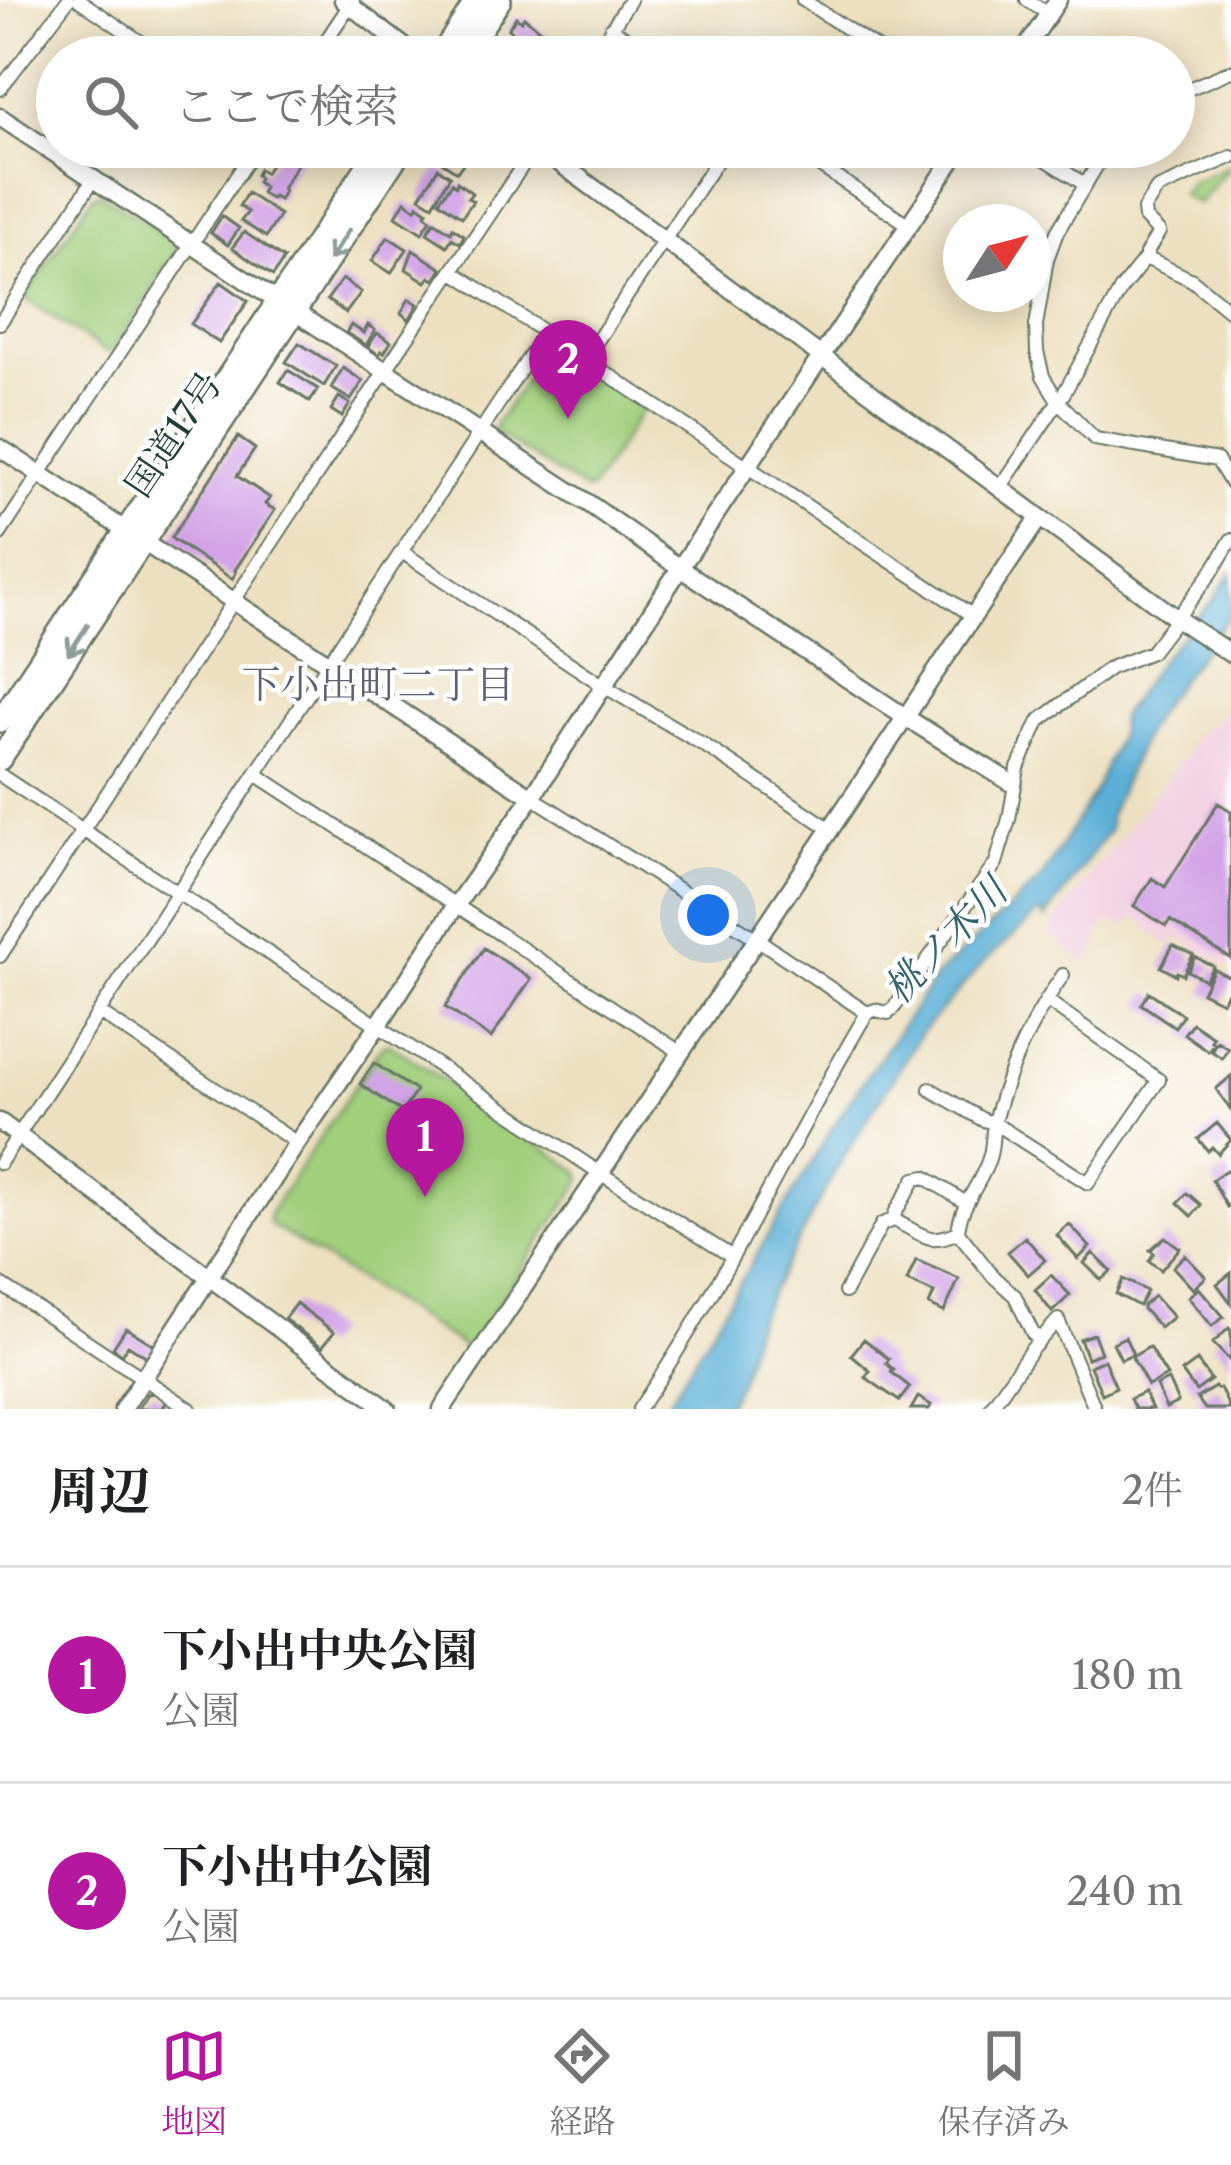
<!DOCTYPE html>
<html lang="ja">
<meta charset="utf-8">
<style>
:root{--surface:#fff;--page:#f2f2f2;--text:#202124;--muted:#757577;--line:#e0e0e0;--accent:#b5179e}
body{margin:0;font-family:"Libre Caslon Text","Noto Serif JP",serif;background:var(--page);color:var(--text)}
.compass{position:absolute;left:943px;top:204px;width:108px;height:108px;border-radius:50%;background:var(--surface);box-shadow:0 6px 30px #0003;rotate:54deg}
.you{position:absolute;left:708px;top:915px;width:42px;height:42px;margin:-30px;border:9px solid #fff;border-radius:50%;background:#1a73e8;box-shadow:0 0 0 18px #1a73e833}
.badge{display:grid;place-items:center;width:78px;height:78px;border-radius:50%;background:var(--accent);color:#fff;font-size:39px;font-weight:700}
.pin{position:absolute;translate:-50% -99px;filter:drop-shadow(0 3px 6px #0008)}
.pin::after{content:'';position:absolute;top:63px;width:42px;height:36px;background:inherit;clip-path:polygon(0 0,100% 0,50% 100%)}
.list{margin:0;padding:0;list-style:none}
h2{display:flex;justify-content:space-between;align-items:center;height:156px;margin:0;padding:0 48px;font-size:51px}
h2 small{font-size:39px;font-weight:400;color:var(--muted)}
.list li{display:grid;grid-template-columns:78px 1fr auto;gap:36px;align-items:center;box-sizing:border-box;height:216px;padding:0 48px;border-top:3px solid var(--line)}
.list b{display:block;font-size:45px;white-space:nowrap}
.list p{margin:0;font-size:39px;white-space:nowrap;color:var(--muted)}
.list em{font-size:39px;font-style:normal;color:var(--muted)}
.icon{flex:none;width:66px;height:66px;fill:none;stroke:currentColor;stroke-width:2;stroke-linecap:round;stroke-linejoin:round}
.map{position:relative;flex:none;width:1231px;height:1409px;overflow:hidden}
.search{position:absolute;background:var(--surface);box-shadow:0 6px 30px #0003;left:36px;right:36px;top:36px;height:132px;display:flex;align-items:center;gap:30px;box-sizing:border-box;padding:0 42px;border-radius:66px;color:var(--muted);font-size:45px}
.sheet{height:588px;background:var(--surface)}
nav{display:flex;justify-content:space-around;align-items:center;box-sizing:border-box;height:168px;border-top:3px solid var(--line);background:var(--surface);font-size:33px;color:var(--muted)}
nav a{display:grid;justify-items:center;gap:6px}
nav .on{color:var(--accent)}
.map>svg:first-child{display:block}
.built{fill:#f2cfe0}
.green{fill:#a1cf7c;stroke:#608658;stroke-width:3}
.water{fill:#5bb0d7;stroke:#3d7686;stroke-width:3}
.building{fill:#d2a3e6}
.lines{fill:none;stroke-linecap:round;stroke-linejoin:round}
.street-casing{stroke:#677665;stroke-width:16}
.secondary-casing{stroke:#677665;stroke-width:21}
.highway-casing{stroke:#677665;stroke-width:26}
.street{stroke:#fff;stroke-width:12}
.secondary{stroke:#fff;stroke-width:16}
.highway{stroke:#fff;stroke-width:21}
.oneway{stroke:#8f9e9a}
.labels{text-anchor:middle;stroke-width:9;stroke-linejoin:round;paint-order:stroke}
.street-label{font-size:36px;fill:#1f3d34;stroke:#fff}
.neighbourhood-label{font-size:39px;fill:#5e6172;stroke:#fff}
.water-label{font-size:39px;font-style:italic;fill:#34656d;stroke:#fff}
</style>
<div class="map">
<svg width="1231" height="1409" viewBox="0 0 1231 1409">
<rect width="100%" height="100%" fill="#fff"/>
<filter id="ink" filterUnits="userSpaceOnUse"><feTurbulence type="fractalNoise" baseFrequency=".00833" numOctaves="2"/><feDisplacementMap in="SourceGraphic" scale="24" xChannelSelector="R" yChannelSelector="G"/><feConvolveMatrix kernelMatrix="1 2 1 2 8 2 1 2 1" color-interpolation-filters="sRGB"/></filter>
<filter id="wash" filterUnits="userSpaceOnUse"><feTurbulence type="fractalNoise" baseFrequency=".004" numOctaves="4" result="noise"/><feDisplacementMap in="SourceGraphic" scale="48" xChannelSelector="R" yChannelSelector="G"/><feGaussianBlur stdDeviation="2.7" result="paint"/><feColorMatrix in="noise" values="0 0 0 0 0 0 0 0 0 0 0 0 0 0 0 0 0 1.4 0 .05"/><feComposite in="paint" operator="in"/></filter>
<g filter="url(#wash)">
<rect width="100%" height="100%" fill="#ede0c0"/>
<path class="built" d="M 1231,711 L 1231,968 L 1176,936 L 1170,946 L 1133,916 L 1126,927 L 1110,922 L 1103,927 L 1093,954 L 1084,962 L 1048,931 L 1190,748 L 1192,738 L 1223,712 Z"/>
<path class="green" d="M 1231,165 L 1198,204 L 1181,194 L 1190,183 Z
M 99,193 L 176,242 L 178,249 L 113,350 L 106,352 L 24,298 L 92,197 Z
M 552,346 L 640,405 L 641,411 L 591,489 L 584,490 L 497,434 L 494,427 L 546,349 Z
M 388,1043 L 580,1172 L 582,1180 L 470,1345 L 464,1347 L 269,1224 L 269,1214 L 381,1047 Z"/>
<path class="water" d="M 1231,573 L 1231,614 L 1165,699 L 1146,730 L 1109,815 L 1109,830 L 1045,919 L 1043,913 L 1039,913 L 983,963 L 921,1033 L 837,1168 L 772,1289 L 755,1324 L 740,1380 L 724,1409 L 664,1409 L 844,1109 L 937,975 L 1041,879 L 1094,793 L 1118,736 L 1120,717 L 1161,659 L 1215,598 Z"/>
<g id="blocks">
<path class="building" d="M 516,17 L 521,21 L 524,17 L 551,39 L 541,52 L 508,29 Z
M 507,36 L 516,44 L 518,41 L 540,57 L 499,57 L 507,45 L 503,41 Z
M 281,147 L 307,147 L 282,189 L 284,191 L 279,200 L 273,196 L 271,199 L 261,193 L 264,187 L 257,182 L 259,178 L 256,175 L 259,169 L 265,173 Z
M 454,147 L 464,147 L 471,152 L 457,172 L 443,163 Z
M 493,147 L 504,147 L 515,155 L 506,167 L 495,160 L 492,163 L 485,158 Z
M 438,168 L 450,176 L 433,205 L 420,197 Z
M 457,182 L 472,193 L 468,198 L 473,201 L 462,217 L 439,201 L 452,183 L 456,186 Z
M 247,193 L 280,215 L 266,237 L 241,221 L 248,212 L 239,206 Z
M 405,201 L 416,209 L 418,205 L 427,211 L 425,215 L 431,219 L 422,233 L 396,216 Z
M 222,216 L 239,228 L 228,245 L 211,233 Z
M 434,221 L 451,232 L 453,228 L 464,235 L 460,243 L 452,238 L 447,246 L 427,233 Z
M 244,232 L 284,259 L 273,276 L 232,248 Z
M 388,237 L 407,249 L 391,273 L 372,261 Z
M 413,250 L 442,269 L 435,280 L 430,277 L 426,282 L 406,269 Z
M 342,279 L 361,292 L 346,313 L 327,300 Z
M 221,282 L 248,301 L 219,343 L 191,324 Z
M 409,299 L 418,304 L 409,320 L 401,313 Z
M 351,325 L 364,333 L 368,325 L 375,330 L 366,345 L 346,333 Z
M 377,333 L 391,342 L 384,353 L 381,351 L 379,355 L 368,347 Z
M 299,343 L 336,366 L 324,386 L 286,362 Z
M 343,368 L 363,381 L 351,400 L 331,388 Z
M 288,370 L 318,389 L 310,402 L 280,382 Z
M 339,397 L 350,404 L 342,417 L 331,410 Z
M 238,437 L 255,449 L 237,476 L 270,498 L 265,504 L 275,510 L 235,570 L 236,573 L 232,579 L 171,538 Z
M 1218,803 L 1231,811 L 1231,959 L 1170,920 L 1166,926 L 1134,906 L 1152,878 L 1165,887 Z
M 1173,945 L 1193,955 L 1183,975 L 1177,972 L 1176,975 L 1161,967 Z
M 484,948 L 531,979 L 491,1038 L 445,1007 Z
M 1195,957 L 1213,966 L 1205,980 L 1188,971 Z
M 1214,969 L 1231,978 L 1231,984 L 1222,1002 L 1202,992 Z
M 1149,992 L 1183,1015 L 1175,1027 L 1141,1004 Z
M 1192,1023 L 1213,1037 L 1211,1041 L 1214,1043 L 1208,1051 L 1184,1034 Z
M 1217,1041 L 1228,1048 L 1222,1058 L 1211,1051 Z
M 374,1063 L 416,1091 L 402,1112 L 360,1084 Z
M 1231,1076 L 1231,1110 L 1216,1089 Z
M 1217,1123 L 1231,1140 L 1218,1154 L 1212,1147 L 1208,1151 L 1198,1139 Z
M 1226,1170 L 1231,1177 L 1231,1204 L 1227,1207 L 1212,1180 Z
M 1187,1193 L 1201,1205 L 1192,1216 L 1178,1203 Z
M 1069,1224 L 1090,1247 L 1078,1259 L 1057,1235 Z
M 1025,1237 L 1045,1260 L 1028,1275 L 1008,1252 Z
M 1165,1237 L 1180,1248 L 1161,1270 L 1149,1261 L 1154,1253 L 1150,1250 Z
M 1093,1253 L 1111,1271 L 1101,1280 L 1084,1263 Z
M 1185,1255 L 1206,1277 L 1193,1289 L 1173,1267 Z
M 916,1260 L 959,1279 L 944,1312 L 929,1305 L 934,1293 L 907,1281 Z
M 1231,1273 L 1231,1303 L 1217,1284 Z
M 1051,1275 L 1070,1295 L 1052,1312 L 1035,1290 Z
M 1123,1279 L 1147,1291 L 1139,1306 L 1116,1294 Z
M 1199,1288 L 1224,1317 L 1212,1326 L 1188,1297 Z
M 1154,1296 L 1173,1317 L 1160,1328 L 1143,1309 L 1143,1306 Z
M 296,1303 L 334,1332 L 322,1347 L 284,1319 Z
M 126,1328 L 154,1345 L 147,1357 L 128,1345 L 122,1354 L 113,1348 Z
M 1229,1328 L 1231,1331 L 1231,1362 L 1213,1343 Z
M 1094,1334 L 1101,1353 L 1087,1358 L 1080,1339 Z
M 1125,1337 L 1133,1354 L 1121,1359 L 1113,1343 Z
M 864,1339 L 889,1359 L 886,1363 L 894,1370 L 891,1372 L 910,1387 L 899,1401 L 865,1377 L 870,1371 L 851,1355 Z
M 1149,1347 L 1167,1376 L 1148,1386 L 1132,1357 Z
M 1104,1360 L 1116,1387 L 1102,1394 L 1090,1366 Z
M 1197,1361 L 1211,1380 L 1196,1391 L 1182,1372 Z
M 1168,1380 L 1178,1402 L 1166,1408 L 1156,1386 Z
M 1215,1387 L 1217,1389 L 1220,1388 L 1230,1409 L 1205,1409 L 1197,1398 Z
M 1144,1392 L 1152,1409 L 1135,1409 L 1130,1399 Z
M 155,1393 L 167,1401 L 162,1409 L 138,1409 L 148,1394 Z
M 918,1397 L 931,1405 L 929,1409 L 911,1409 Z"/>
</g>
</g>
<g filter="url(#ink)">
<use href="#blocks" fill-opacity="0" stroke="#677665" stroke-width="3"/>
<g class="lines">
<g class="street-casing">
<path id="street" d="M 79,0 L 163,57
M 803,0 L 890,57
M 1027,0 L 1049,14
M 611,28 L 654,57
M 315,57 L 353,0
M 593,57 L 630,0
M 0,89 L 68,0
M 1174,95 L 1231,71
M 791,147 L 909,225
M 1027,147 L 1084,184
M 1108,147 L 1057,232 L 1047,259 L 1036,326 L 1037,352 L 1043,376 L 1058,401 L 1095,439 L 1217,460 L 1231,483
M 1148,260 L 1146,254 L 1159,232 L 1145,218 L 1144,209 L 1157,189 L 1231,157
M 452,271 L 973,616
M 0,323 L 93,180
M 585,359 L 726,147
M 1000,488 L 1064,393 L 1121,289 L 1144,260 L 1150,260 L 1192,280 L 1231,312
M 0,534 L 256,147
M 402,552 L 604,686 L 704,745 L 829,828
M 256,774 L 680,1052
M 0,775 L 600,1173 L 731,1256
M 532,797 L 757,939 L 867,1013
M 0,956 L 385,371 L 535,147
M 100,1013 L 297,1143
M 930,1089 L 983,1120 L 994,1123 L 1088,1183 L 1159,1080 L 1046,1000
M 0,1163 L 545,333
M 894,1220 C 922,1234 928,1246 958,1232
M 0,1284 L 190,1409
M 845,1292 L 882,1224 L 894,1220 L 895,1213 L 915,1179 L 925,1177 L 966,1203
M 1040,1339 L 1033,1334 L 1015,1296 L 992,1275 L 958,1232 C 960,1203 983,1183 990,1155 C 993,1143 992,1130 995,1118 C 1009,1066 1032,1019 1063,975
M 639,1409 C 726,1284 789,1144 867,1013 L 875,1010 L 888,1013 L 893,1009 L 996,863 L 1009,819 L 1018,768 L 1039,721 L 1110,668 L 1151,652 L 1212,572 L 1231,540
M 990,1409 L 1031,1350 L 1058,1320 L 1095,1409"/>
</g>
<g class="secondary-casing">
<path id="secondary" d="M 343,0 L 418,57
M 1020,57 L 1058,0
M 0,117 L 277,301
M 538,147 L 1176,618 L 1231,654
M 295,312 L 588,503 L 680,568 L 905,717 L 1013,784
M 0,448 L 532,797
M 0,1122 L 387,1409
M 123,1409 L 297,1143 L 379,1024 L 456,905 L 532,797 L 680,568 L 961,147
M 442,1409 L 1039,518"/>
</g>
<g class="highway-casing">
<path id="highway" d="M 440,57 L 477,0
M 462,57 L 500,0
M 0,721 L 380,147
M 0,759 L 403,147"/>
</g>
<use href="#street" class="street"/>
<use href="#secondary" class="secondary"/>
<use href="#highway" class="highway"/>
</g>
<defs><path id="oneway-shaft" d="M-6 0H5M1.5-3L5.5 0L1.5 3" fill="none" stroke-width="1.6" stroke-linecap="round" stroke-linejoin="round" transform="scale(3)"/></defs>
<g class="oneway">
<use href="#oneway-shaft" transform="translate(339 245) rotate(123)"/>
<use href="#oneway-shaft" transform="translate(78 640) rotate(123)"/>
</g>
</g>
<g class="labels">
<g class="street-label">
<text transform="translate(173 434) rotate(-56)" y="13">国道17号</text>
</g>
<g class="neighbourhood-label">
<text x="378" y="698">下小出町二丁目</text>
</g>
<g class="water-label">
<text transform="translate(945 940) rotate(-46)" y="14">桃ノ木川</text>
</g>
</g>
</svg>
<svg class="compass" viewBox="-18 -18 36 36"><path d="M0-13l5 13h-10z" fill="#e53935"/><path d="M0 13l5-13h-10z" fill="#757577"/></svg>
<div class="you"></div>
<div class="pin badge" style="left:425px;top:1197px">1</div>
<div class="pin badge" style="left:568px;top:419px">2</div>
<div class="search"><svg class="icon" aria-label="search" viewBox="0 0 24 24"><circle cx="10" cy="10" r="6"/><path d="M15 15l6 6"/></svg>ここで検索</div>
</div>
<section class="sheet">
<h2>周辺<small>2件</small></h2>
<ul class="list">
<li><span class="badge">1</span><div><b>下小出中央公園</b><p>公園</p></div><em>180 m</em></li>
<li><span class="badge">2</span><div><b>下小出中公園</b><p>公園</p></div><em>240 m</em></li>
</ul>
</section>
<nav>
<a class="on"><svg class="icon" aria-label="map" viewBox="0 0 24 24"><path d="M3 6l6-2 6 2 6-2v14l-6 2-6-2-6 2zM9 4v14M15 6v14"/></svg>地図</a>
<a><svg class="icon" aria-label="directions" viewBox="0 0 24 24"><path d="M12 3l9 9-9 9-9-9zM9 14v-3h6M13 9l2 2-2 2"/></svg>経路</a>
<a><svg class="icon" aria-label="saved" viewBox="0 0 24 24"><path d="M7 4h10v16l-5-4-5 4z"/></svg>保存済み</a>
</nav>
